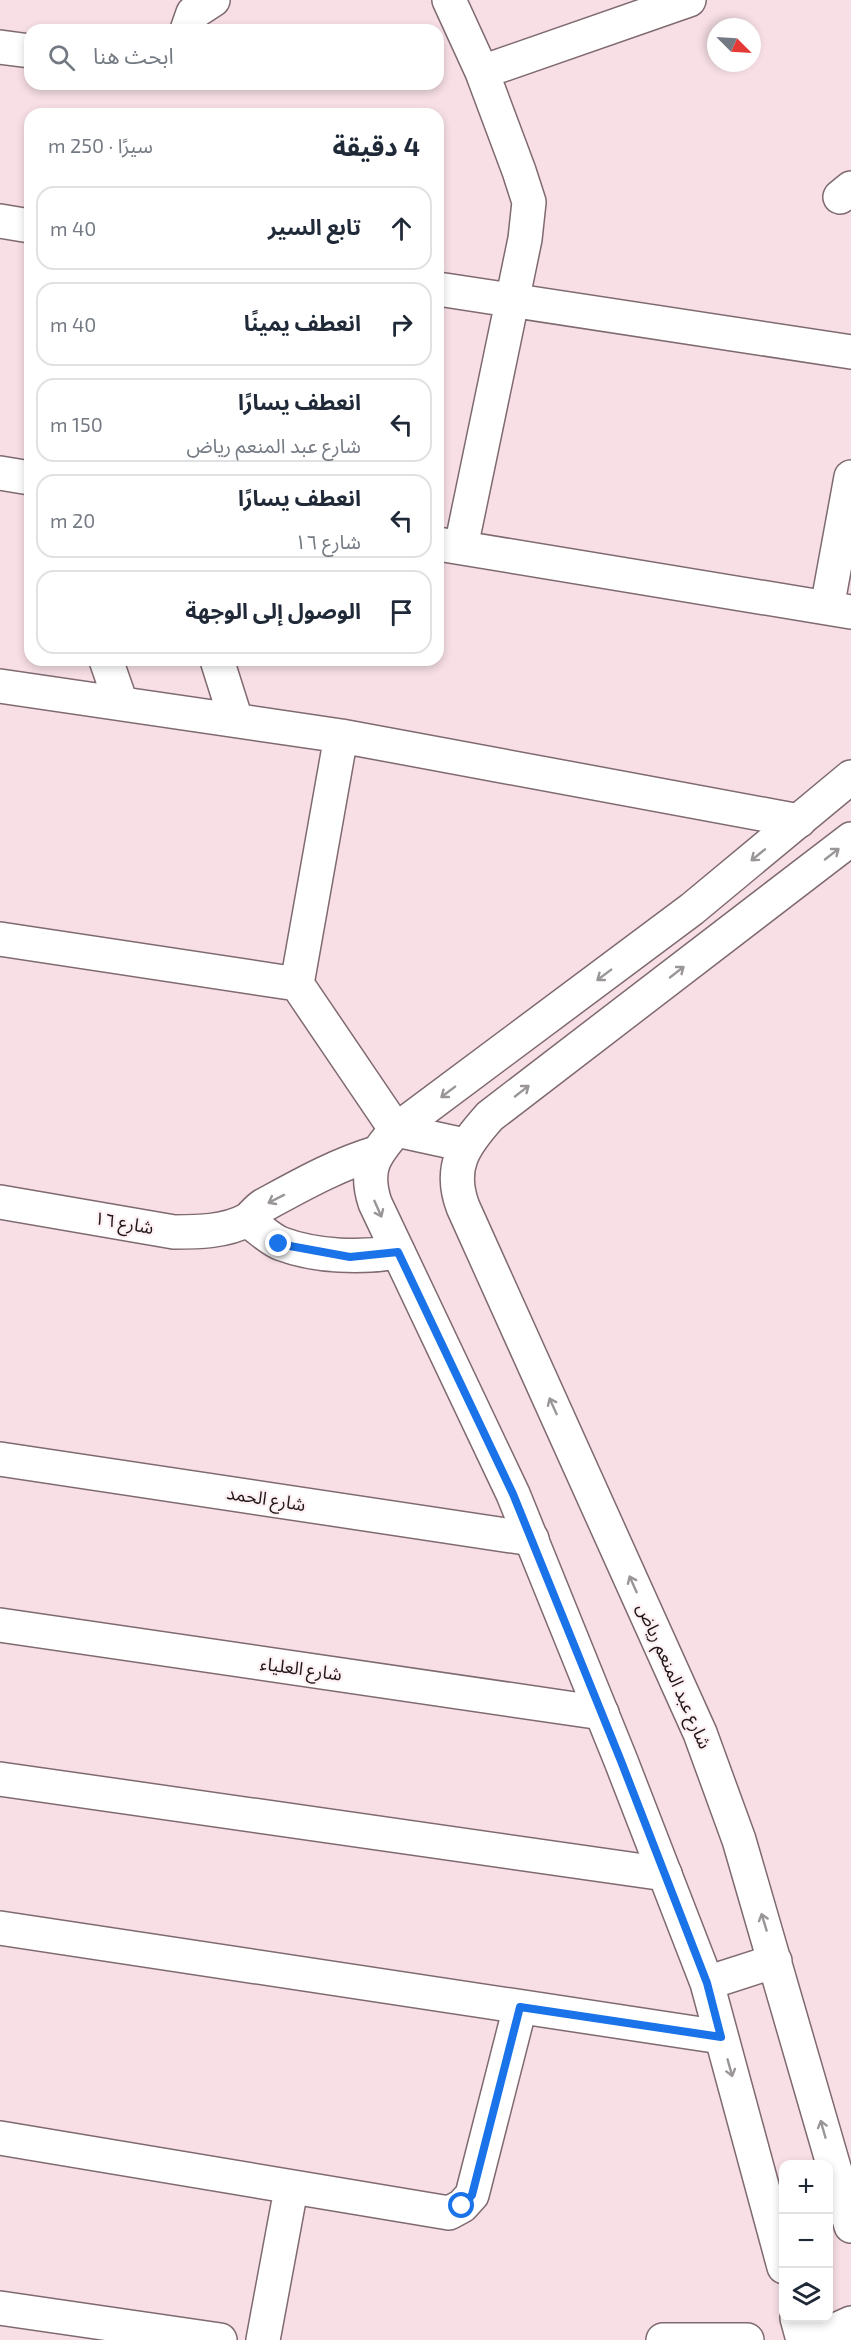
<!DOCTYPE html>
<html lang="ar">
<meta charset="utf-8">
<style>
:root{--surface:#fff;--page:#f6f6f7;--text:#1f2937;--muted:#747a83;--line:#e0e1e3}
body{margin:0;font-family:"Exo 2","Noto Sans Arabic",sans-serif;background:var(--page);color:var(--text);direction:rtl}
.controls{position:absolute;right:18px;bottom:18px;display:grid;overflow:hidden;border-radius:12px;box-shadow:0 3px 9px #0003}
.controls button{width:54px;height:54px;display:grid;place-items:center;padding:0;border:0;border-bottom:2px solid var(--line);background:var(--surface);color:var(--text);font:30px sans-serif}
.compass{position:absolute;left:707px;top:18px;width:54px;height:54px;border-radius:50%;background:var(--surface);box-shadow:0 3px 9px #0003;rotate:114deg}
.stop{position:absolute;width:18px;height:18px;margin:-14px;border:4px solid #1a73e8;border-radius:50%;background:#fff}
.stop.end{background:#1a73e8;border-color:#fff;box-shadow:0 2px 6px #0008}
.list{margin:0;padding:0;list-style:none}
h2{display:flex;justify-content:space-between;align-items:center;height:78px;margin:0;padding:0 24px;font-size:26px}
h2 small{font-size:20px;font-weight:400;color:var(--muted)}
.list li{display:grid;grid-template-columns:39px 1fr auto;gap:18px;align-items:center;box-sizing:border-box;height:84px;margin:0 12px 12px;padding:0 12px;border:2px solid var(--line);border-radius:18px}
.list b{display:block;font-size:22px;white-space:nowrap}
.list p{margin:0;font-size:20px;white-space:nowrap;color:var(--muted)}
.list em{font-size:20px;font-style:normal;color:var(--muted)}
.icon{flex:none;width:33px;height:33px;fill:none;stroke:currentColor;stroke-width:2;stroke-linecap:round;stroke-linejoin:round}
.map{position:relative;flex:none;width:851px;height:2340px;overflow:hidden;direction:ltr}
.search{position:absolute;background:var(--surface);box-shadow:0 3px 9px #0003;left:24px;top:24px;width:420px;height:66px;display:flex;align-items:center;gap:15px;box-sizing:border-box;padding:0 21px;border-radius:18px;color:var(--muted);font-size:22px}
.panel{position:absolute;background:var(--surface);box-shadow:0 3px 9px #0003;left:24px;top:108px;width:420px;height:558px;border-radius:18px;direction:rtl}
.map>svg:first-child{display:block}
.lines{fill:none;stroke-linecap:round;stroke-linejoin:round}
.minor-casing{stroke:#7f6a70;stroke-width:36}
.major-casing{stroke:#7f6a70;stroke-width:36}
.minor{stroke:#fff;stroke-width:33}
.major{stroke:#fff;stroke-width:33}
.oneway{stroke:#9a9697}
.route{stroke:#1a73e8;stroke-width:8}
.labels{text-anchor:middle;stroke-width:4.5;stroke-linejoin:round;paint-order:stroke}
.street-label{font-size:18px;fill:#1e1618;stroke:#fdeff2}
</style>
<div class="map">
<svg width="851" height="2340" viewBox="0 0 851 2340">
<rect width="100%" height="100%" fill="#f7dfe5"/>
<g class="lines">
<g class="minor-casing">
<path id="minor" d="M 449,0 L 482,72 L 519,171 L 529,202 L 525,239 L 461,547
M 187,30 L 193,13 L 213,0
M 0,47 L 30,51
M 482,72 L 689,0
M 840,197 L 851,188
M 0,221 L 30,226
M 438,289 L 851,352
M 0,473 L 30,478
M 438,544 L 851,612
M 827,608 L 851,477
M 106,660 L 121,703
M 217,660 L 236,720
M 0,686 L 341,736 L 799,821
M 341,736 L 297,984 L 396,1130 L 465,1145
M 0,939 L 297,984
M 0,1202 L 174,1232 C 197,1232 225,1232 247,1220 C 253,1216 257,1209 264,1205 C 301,1185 336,1165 376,1153
M 247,1220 C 258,1227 270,1240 282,1244 C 317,1257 362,1258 398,1252
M 0,1459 L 532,1539
M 0,1625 L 602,1713
M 0,1779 L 665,1874
M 0,1928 L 721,2037
M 0,2138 L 449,2213 L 462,2206 L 472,2195 L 520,2007
M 0,2308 L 220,2340
M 263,2340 L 291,2189
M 663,2340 L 747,2340
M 813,2340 L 851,2323"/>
</g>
<g class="major-casing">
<path id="major" d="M 851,839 L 490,1116 C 464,1145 448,1167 463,1207 L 700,1733 L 739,1840 L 851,2226
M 707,1983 L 775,1961
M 784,2267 L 707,1983 L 621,1761 L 513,1494 L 375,1203 C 364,1169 374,1155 396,1130 L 692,909 L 851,777
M 797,2318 L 803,2340"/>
</g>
<use href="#minor" class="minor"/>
<use href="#major" class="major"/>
</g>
<defs><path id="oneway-shaft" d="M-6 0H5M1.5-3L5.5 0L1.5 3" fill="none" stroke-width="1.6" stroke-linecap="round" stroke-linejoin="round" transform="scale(1.5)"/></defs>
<g class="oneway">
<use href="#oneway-shaft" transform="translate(832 854) rotate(-38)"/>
<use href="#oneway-shaft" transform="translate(758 855) rotate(141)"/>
<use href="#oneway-shaft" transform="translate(677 972) rotate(-38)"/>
<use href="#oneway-shaft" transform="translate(604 975) rotate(143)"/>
<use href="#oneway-shaft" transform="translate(522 1091) rotate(-38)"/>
<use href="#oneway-shaft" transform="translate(448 1092) rotate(143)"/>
<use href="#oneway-shaft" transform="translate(276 1199) rotate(153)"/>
<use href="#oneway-shaft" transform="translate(378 1209) rotate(66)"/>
<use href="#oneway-shaft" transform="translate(553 1406) rotate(-114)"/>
<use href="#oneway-shaft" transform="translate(633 1584) rotate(-114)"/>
<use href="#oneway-shaft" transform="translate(764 1922) rotate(-107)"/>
<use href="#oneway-shaft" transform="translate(730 2068) rotate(74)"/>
<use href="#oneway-shaft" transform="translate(823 2129) rotate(-106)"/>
</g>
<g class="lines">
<path class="route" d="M 279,1244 L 350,1257 L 398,1252 L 513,1494 L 621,1761 L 707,1983 L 721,2037 L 520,2007 L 472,2195 L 462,2206"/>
</g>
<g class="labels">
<g class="street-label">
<text transform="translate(124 1223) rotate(10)" y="6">شارع ١٦</text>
<text transform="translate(266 1499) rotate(9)" y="6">شارع الحمد</text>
<text transform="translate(301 1669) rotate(8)" y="6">شارع العلياء</text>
<text transform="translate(674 1676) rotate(66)" y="6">شارع عبد المنعم رياض</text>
</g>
</g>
</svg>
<div class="controls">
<button>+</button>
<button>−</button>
<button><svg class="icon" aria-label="layers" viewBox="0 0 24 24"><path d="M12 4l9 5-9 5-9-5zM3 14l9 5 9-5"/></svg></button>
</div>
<svg class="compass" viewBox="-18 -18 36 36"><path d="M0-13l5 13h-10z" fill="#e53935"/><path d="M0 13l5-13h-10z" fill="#747a83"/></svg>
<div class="stop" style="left:462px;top:2206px"></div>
<div class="stop end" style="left:279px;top:1244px"></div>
<div class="search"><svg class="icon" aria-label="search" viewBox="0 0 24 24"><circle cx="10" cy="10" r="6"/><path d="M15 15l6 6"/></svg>ابحث هنا</div>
<section class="panel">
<h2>4 دقيقة<small>سيرًا · 250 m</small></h2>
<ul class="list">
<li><svg class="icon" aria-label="ahead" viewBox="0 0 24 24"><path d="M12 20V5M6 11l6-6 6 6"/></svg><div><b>تابع السير</b></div><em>40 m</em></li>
<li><svg class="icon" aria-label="right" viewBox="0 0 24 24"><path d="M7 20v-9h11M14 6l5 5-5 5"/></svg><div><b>انعطف يمينًا</b></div><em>40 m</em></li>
<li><svg class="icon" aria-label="left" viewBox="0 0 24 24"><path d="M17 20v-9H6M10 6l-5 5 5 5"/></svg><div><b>انعطف يسارًا</b><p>شارع عبد المنعم رياض</p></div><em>150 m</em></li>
<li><svg class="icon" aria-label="left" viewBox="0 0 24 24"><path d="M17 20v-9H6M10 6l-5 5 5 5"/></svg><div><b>انعطف يسارًا</b><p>شارع ١٦</p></div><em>20 m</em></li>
<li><svg class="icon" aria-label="arrive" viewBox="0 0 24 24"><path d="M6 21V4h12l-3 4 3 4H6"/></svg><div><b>الوصول إلى الوجهة</b></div></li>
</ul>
</section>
</div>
